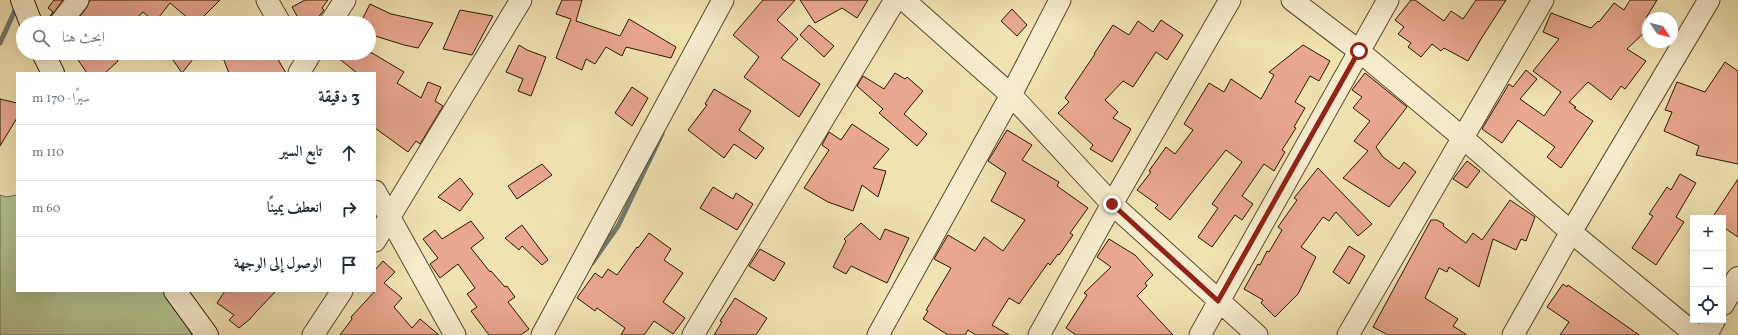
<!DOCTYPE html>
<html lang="ar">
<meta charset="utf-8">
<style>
:root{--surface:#fff;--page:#f6f6f7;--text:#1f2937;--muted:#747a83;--line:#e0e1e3}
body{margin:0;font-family:Vollkorn,Amiri,serif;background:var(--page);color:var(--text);direction:rtl}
.controls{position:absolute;right:12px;bottom:12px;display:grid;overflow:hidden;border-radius:0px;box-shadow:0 4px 16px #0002}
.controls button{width:36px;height:36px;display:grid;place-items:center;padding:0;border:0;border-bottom:1px solid var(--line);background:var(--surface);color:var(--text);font:20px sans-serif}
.compass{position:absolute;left:1642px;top:12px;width:36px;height:36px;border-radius:50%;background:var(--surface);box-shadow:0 4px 16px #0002;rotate:125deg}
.stop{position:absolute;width:12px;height:12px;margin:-9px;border:3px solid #8f2418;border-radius:50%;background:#fff}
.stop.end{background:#8f2418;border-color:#fff;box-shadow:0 1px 4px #0008}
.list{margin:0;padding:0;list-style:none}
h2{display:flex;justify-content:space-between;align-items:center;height:52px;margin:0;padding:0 16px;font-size:17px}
h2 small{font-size:13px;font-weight:400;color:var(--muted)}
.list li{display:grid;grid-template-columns:26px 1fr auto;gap:12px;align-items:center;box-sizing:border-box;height:56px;padding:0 16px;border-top:1px solid var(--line)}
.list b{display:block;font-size:15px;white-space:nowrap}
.list em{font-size:13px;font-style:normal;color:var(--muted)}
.icon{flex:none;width:22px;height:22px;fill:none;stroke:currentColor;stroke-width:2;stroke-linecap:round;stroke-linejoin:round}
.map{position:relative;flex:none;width:1738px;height:335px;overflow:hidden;direction:ltr}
.search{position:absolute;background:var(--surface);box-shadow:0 4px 16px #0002;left:16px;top:16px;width:360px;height:44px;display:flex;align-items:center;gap:10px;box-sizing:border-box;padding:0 14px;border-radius:22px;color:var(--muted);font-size:15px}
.panel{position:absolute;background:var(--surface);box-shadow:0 4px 16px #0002;left:16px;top:72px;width:360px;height:220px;border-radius:0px;direction:rtl}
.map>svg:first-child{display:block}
.green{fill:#b3c491;stroke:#6e6e4a}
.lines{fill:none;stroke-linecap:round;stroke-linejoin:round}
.stream{stroke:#717970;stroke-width:5}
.building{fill:#e9a78f;stroke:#281803}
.minor-casing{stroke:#5a4a2f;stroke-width:23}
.tertiary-casing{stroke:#5a4a2f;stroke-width:24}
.secondary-casing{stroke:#281803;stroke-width:24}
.minor{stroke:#f6eccd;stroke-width:21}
.tertiary{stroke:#f6eccd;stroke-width:22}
.secondary{stroke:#f6eccd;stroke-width:22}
.route{stroke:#8f2418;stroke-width:5}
</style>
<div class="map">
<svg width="1738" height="335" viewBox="0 0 1738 335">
<rect width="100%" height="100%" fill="#f1e2b2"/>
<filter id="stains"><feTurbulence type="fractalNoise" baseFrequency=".005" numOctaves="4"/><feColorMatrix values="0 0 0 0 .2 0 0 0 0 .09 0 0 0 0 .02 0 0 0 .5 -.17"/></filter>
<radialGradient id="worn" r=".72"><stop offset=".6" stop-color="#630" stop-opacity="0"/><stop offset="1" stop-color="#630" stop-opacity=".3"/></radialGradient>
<path class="green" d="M 0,195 L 6,197 L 17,195 L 17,291 L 164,291 L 192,335 L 0,335 Z"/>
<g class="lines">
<path class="stream" d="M 0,43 L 17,6
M 592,263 L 618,226 L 662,134"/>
</g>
<path class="building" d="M 54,0 L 63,0 L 51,16 L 48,23 L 45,23 L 53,12 L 48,8 Z
M 90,0 L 220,0 L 197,23 L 194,23 L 170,3 L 155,22 L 143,12 L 131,23 L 75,23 L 87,7 Z
M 305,0 L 328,0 L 322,8 L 324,10 L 314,23 L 301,23 L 292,7 Z
M 562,0 L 582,0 L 576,21 L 620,36 L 629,19 L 676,47 L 671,58 L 626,47 L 622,56 L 606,47 L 595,64 L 586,59 L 582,70 L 556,58 L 571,19 L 556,14 Z
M 763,0 L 795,0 L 777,20 L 798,39 L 781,58 L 820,84 L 799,117 L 744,77 L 759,57 L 733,35 Z
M 800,0 L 868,0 L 857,18 L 842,8 L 815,23 Z
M 1411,0 L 1415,0 L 1444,21 L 1451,11 L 1463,19 L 1476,0 L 1506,0 L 1481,39 L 1468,61 L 1444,48 L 1441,51 L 1432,44 L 1421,57 L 1408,47 L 1411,43 L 1398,34 L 1404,27 L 1395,20 Z
M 1630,0 L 1657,0 L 1646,18 L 1648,20 L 1648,29 L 1627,49 L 1646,61 L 1625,89 L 1621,86 L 1611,100 L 1588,82 L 1569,102 L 1576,107 L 1574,108 L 1593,121 L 1561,168 L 1547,157 L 1555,147 L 1518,120 L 1502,143 L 1482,129 L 1509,84 L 1513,87 L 1526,70 L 1537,79 L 1520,99 L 1544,116 L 1561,92 L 1533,71 L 1559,39 L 1543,32 L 1551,13 L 1591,28 L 1598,21 L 1599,22 L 1614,3 L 1624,10 Z
M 370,4 L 391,14 L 433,23 L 418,48 L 404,45 L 369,34 L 369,23 L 362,20 Z
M 1012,9 L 1027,25 L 1017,36 L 1001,21 Z
M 460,10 L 493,16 L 472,55 L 443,49 Z
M 1161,20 L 1183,35 L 1167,60 L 1156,52 L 1133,87 L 1123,81 L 1105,100 L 1118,112 L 1113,118 L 1131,129 L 1112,162 L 1090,149 L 1093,145 L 1058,113 L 1069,102 L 1065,98 L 1095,54 L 1094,54 L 1113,25 L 1129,35 L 1138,21 L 1153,32 Z
M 809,25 L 834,46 L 824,57 L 800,35 Z
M 519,45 L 527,50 L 546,57 L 531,96 L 518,91 L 523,79 L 506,72 Z
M 1303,45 L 1330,61 L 1319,81 L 1310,76 L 1295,102 L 1305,108 L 1294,127 L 1296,128 L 1282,150 L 1285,152 L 1274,171 L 1264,164 L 1242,196 L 1253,204 L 1242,220 L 1235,215 L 1212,247 L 1198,237 L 1218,208 L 1212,204 L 1242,162 L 1226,150 L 1170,220 L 1155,208 L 1158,205 L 1137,190 L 1151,172 L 1149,171 L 1166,147 L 1175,154 L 1193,130 L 1184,124 L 1209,83 L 1224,92 L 1231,79 L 1261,99 L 1274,75 L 1269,72 Z
M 87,53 L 111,53 L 118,61 L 105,73 L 87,73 L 78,60 Z
M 168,53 L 198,53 L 182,73 Z
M 221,53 L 274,53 L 286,73 L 229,73 Z
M 332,53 L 372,53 L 404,72 L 397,83 L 421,98 L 428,82 L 441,87 L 435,101 L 443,106 L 420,144 L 416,141 L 408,152 L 375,128 L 375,73 L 357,73 Z
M 1725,62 L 1738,71 L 1738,164 L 1696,155 L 1699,146 L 1664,131 L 1672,112 L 1665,110 L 1677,82 L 1705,92 Z
M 895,73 L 905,79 L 907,77 L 923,91 L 904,114 L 927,134 L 917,146 L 879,113 L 883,109 L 857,86 L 863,76 L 884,89 Z
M 1365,73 L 1407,107 L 1376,147 L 1383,157 L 1399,169 L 1404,162 L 1416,172 L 1389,207 L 1343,178 L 1368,151 L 1354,141 L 1370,121 L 1353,108 L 1362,97 L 1352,90 Z
M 632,87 L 648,98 L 632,126 L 615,113 Z
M 714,89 L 751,111 L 739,130 L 764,148 L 756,159 L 734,144 L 724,158 L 688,130 L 707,105 L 705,104 Z
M 0,99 L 17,103 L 17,118 L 0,146 Z
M 852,124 L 889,149 L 873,168 L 886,171 L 878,197 L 862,185 L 853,211 L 828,202 L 804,188 L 829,150 L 822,145 L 829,132 L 841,140 Z
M 1007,130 L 1032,145 L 1022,160 L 1059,182 L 1057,186 L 1088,208 L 1070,233 L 1073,235 L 1059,255 L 1058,254 L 1050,265 L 1048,263 L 1019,304 L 1009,298 L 992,325 L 1009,335 L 976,335 L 968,330 L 965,335 L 948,335 L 923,319 L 928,311 L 926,310 L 951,268 L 934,259 L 948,235 L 975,251 L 984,237 L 1003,251 L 1025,220 L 991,201 L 1006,173 L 988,161 Z
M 1467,161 L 1480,171 L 1467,188 L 1453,179 Z
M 542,164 L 552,175 L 517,199 L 508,186 Z
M 1318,168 L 1372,224 L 1358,236 L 1336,212 L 1329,221 L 1323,217 L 1301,247 L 1316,257 L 1298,294 L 1275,317 L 1261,303 L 1263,300 L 1244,289 L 1258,264 L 1260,265 L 1267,251 L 1269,252 L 1282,230 L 1278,227 L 1297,200 L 1294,198 Z
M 1680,174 L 1696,183 L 1676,217 L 1684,222 L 1656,265 L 1632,248 L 1653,216 L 1649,214 L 1667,187 L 1671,190 Z
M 460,178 L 473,194 L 460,211 L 438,197 Z
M 1738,179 L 1738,237 L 1723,227 L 1723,218 L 1712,218 Z
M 713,187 L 733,199 L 736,193 L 753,204 L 737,230 L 700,208 Z
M 1510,200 L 1535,217 L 1526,241 L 1521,239 L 1516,250 L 1493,239 L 1479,287 L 1449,267 L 1447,272 L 1439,268 L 1425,298 L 1458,319 L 1453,326 L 1467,335 L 1388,335 L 1373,327 L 1431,220 L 1437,220 L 1444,224 L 1443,226 L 1466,243 L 1473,233 L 1482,240 Z
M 471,221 L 484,238 L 471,248 L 490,272 L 491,271 L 505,287 L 507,286 L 515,297 L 508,302 L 529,329 L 521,335 L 489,335 L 471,311 L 477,307 L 467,294 L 475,288 L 458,264 L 440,278 L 430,264 L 438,258 L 423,239 L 435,230 L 442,239 Z
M 861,223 L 880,240 L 885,229 L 909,238 L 887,283 L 851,266 L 846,274 L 833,267 L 846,241 L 844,239 Z
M 522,225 L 548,260 L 542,265 L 522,246 L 519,250 L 505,238 Z
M 649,233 L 671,249 L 664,260 L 683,273 L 663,302 L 685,318 L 673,334 L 654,321 L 644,335 L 621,335 L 625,328 L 597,308 L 595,311 L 577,298 L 595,273 L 602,278 L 608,269 L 617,275 L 637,247 L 638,248 Z
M 1109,239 L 1135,255 L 1153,275 L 1145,283 L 1147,286 L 1137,296 L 1173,335 L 1076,335 L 1066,328 L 1087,295 L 1084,293 L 1111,267 L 1097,257 Z
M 1349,246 L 1365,256 L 1349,284 L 1333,272 Z
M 760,249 L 785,263 L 774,281 L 749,266 Z
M 383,261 L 395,272 L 384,283 L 402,298 L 394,307 L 412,328 L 420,319 L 439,335 L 340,335 L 352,319 L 351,317 L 375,291 L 375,270 Z
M 1563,284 L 1567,287 L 1568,285 L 1639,335 L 1560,335 L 1569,322 L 1547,307 Z
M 225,291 L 276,291 L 256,312 L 250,319 L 239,328 L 229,320 L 234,315 L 217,303 Z
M 735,298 L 767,318 L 756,335 L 714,335 L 722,322 L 720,321 Z"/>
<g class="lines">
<g class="minor-casing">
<path id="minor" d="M 267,0 L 280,23
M 904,0 L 1011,95 L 1112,204 L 1257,335
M 1292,0 L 1359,51 L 1463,138 L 1571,232 L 1696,335
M 60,23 L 78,0
M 330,23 L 345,0
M 299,73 L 311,53
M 375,191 L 455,335
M 375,241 L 521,0
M 313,335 L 342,291
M 542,335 L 723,0
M 693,335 L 895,0
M 878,335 L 1011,95 L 1060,0
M 1039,335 L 1112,204 L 1230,0
M 1200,335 L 1388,0
M 1348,335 L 1543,0
M 1513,335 L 1571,232 L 1709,0"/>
</g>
<g class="tertiary-casing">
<path id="tertiary" d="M 1723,304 L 1738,278
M 1706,335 L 1714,320"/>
</g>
<g class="secondary-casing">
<path id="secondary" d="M 22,0 L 31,23
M 43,53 L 53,73
M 175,291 L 207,335"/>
</g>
<use href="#minor" class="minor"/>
<use href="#tertiary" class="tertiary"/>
<use href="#secondary" class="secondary"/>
</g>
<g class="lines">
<path class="route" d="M 1112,204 L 1218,301 L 1359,51"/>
</g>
<rect width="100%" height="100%" filter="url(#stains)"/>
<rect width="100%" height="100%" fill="url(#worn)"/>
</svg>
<div class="controls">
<button>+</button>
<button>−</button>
<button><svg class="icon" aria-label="locate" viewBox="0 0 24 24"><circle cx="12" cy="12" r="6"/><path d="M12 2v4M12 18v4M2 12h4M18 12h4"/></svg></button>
</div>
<svg class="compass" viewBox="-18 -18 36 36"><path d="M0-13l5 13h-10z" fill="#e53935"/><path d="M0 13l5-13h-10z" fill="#747a83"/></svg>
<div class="stop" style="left:1359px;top:51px"></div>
<div class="stop end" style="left:1112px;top:204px"></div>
<div class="search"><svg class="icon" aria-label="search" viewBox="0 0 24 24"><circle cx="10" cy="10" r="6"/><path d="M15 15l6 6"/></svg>ابحث هنا</div>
<section class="panel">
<h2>3 دقيقة<small>سيرًا · 170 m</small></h2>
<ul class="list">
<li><svg class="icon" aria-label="ahead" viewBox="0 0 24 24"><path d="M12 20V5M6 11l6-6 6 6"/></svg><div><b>تابع السير</b></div><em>110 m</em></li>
<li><svg class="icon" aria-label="right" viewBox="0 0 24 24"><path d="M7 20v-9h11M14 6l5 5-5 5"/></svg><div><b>انعطف يمينًا</b></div><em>60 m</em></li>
<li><svg class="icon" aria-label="arrive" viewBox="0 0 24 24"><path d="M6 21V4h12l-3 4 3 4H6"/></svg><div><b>الوصول إلى الوجهة</b></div></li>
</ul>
</section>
</div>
